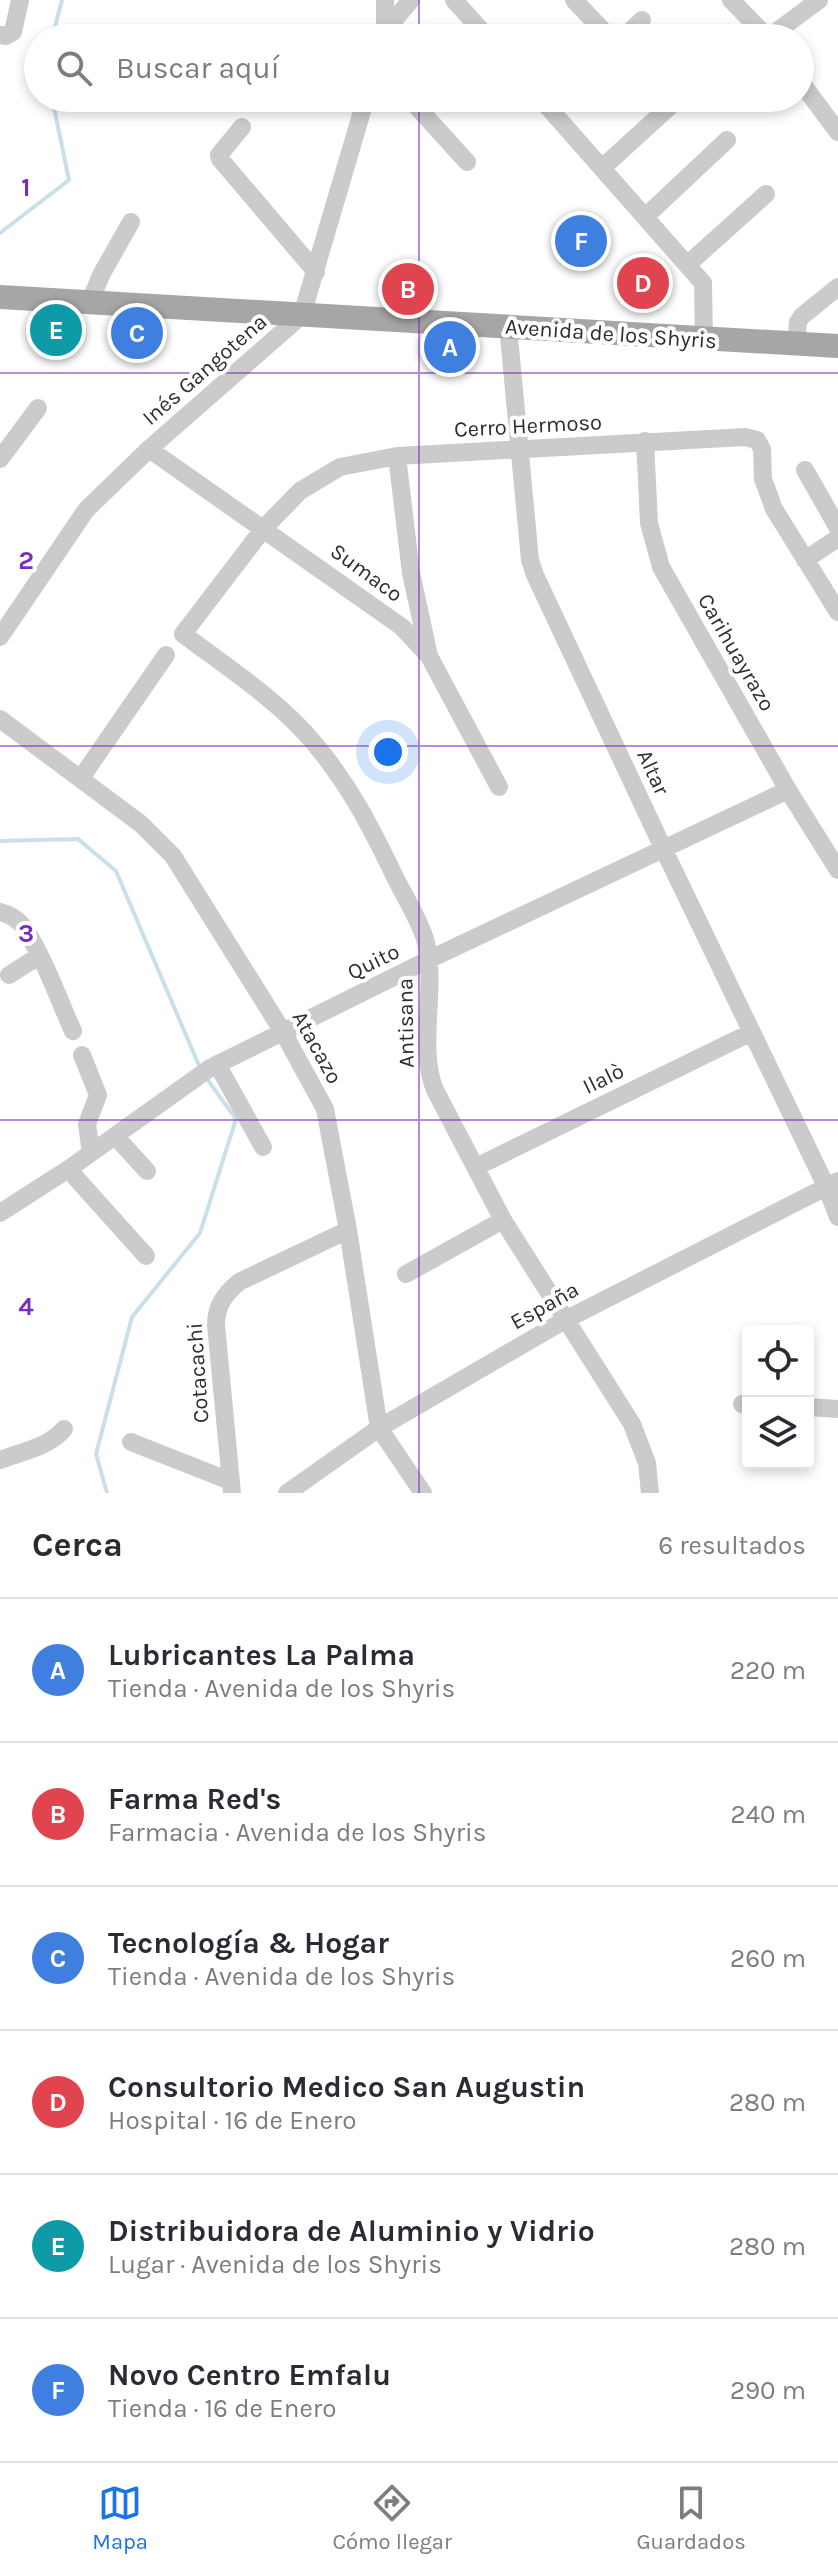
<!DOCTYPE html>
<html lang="es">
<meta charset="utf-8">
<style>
:root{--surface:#fff;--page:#f7f7f7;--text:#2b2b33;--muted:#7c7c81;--line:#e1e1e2;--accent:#1a73e8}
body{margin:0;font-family:Karla,sans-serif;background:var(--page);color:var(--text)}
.controls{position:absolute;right:24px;bottom:24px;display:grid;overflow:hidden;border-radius:8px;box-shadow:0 4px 12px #0003}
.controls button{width:72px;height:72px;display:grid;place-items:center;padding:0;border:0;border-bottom:2px solid var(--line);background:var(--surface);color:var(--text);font:40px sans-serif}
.you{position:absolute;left:388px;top:752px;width:28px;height:28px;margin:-20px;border:6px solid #fff;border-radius:50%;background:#1a73e8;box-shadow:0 0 0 12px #1a73e833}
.badge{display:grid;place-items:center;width:52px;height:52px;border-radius:50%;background:var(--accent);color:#fff;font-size:26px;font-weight:700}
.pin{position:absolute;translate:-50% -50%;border:4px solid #fff;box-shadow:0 2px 8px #0006}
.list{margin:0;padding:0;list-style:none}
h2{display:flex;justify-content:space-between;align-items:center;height:104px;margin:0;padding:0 32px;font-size:34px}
h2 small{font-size:26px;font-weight:400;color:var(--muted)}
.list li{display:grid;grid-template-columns:52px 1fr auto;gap:24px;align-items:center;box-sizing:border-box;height:144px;padding:0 32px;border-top:2px solid var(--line)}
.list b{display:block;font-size:30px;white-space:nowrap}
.list p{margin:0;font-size:26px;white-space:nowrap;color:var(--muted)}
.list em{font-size:26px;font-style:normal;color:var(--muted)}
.icon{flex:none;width:44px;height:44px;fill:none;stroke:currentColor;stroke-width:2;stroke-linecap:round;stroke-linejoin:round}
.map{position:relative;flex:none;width:838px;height:1493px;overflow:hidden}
.search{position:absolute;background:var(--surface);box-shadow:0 4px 12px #0003;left:24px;right:24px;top:24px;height:88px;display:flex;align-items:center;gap:20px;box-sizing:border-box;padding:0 28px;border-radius:44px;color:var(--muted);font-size:30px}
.sheet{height:968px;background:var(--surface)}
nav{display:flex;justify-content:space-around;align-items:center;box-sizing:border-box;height:112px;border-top:2px solid var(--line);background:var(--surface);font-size:22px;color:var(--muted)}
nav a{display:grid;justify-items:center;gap:4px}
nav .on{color:var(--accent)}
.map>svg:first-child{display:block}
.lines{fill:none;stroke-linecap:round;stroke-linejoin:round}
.stream{stroke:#cae0e9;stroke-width:4}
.minor{stroke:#cbcbcb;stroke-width:18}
.major{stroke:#a6a6a6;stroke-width:24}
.grid{fill:none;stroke:#7b2cbf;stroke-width:2;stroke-opacity:0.55}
.labels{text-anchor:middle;stroke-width:8;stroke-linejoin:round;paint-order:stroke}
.street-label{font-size:22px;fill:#2e2e2e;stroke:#fff}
.grid-label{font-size:26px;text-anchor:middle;font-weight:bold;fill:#7b2cbf;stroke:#fff;stroke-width:8;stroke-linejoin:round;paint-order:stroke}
</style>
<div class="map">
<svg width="838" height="1493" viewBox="0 0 838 1493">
<rect width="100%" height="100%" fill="#fff"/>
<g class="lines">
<path class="stream" d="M 52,38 L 62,0
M 0,233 L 69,180 L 52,98
M 0,841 L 78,839 L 116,871 L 200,1068
M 107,1493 L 96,1454 L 132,1317 L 200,1233 L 236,1119 L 207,1079"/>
<path class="minor" d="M 454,0 L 488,38
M 574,0 L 610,38
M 731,0 L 768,38 L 819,0
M 385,31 L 385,0
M 0,35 L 6,36 L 13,32 L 20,0
M 383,38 L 385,31 L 411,0
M 623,38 L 642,20
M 800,81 L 838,132
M 409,98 L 467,162
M 540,98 L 703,283 L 704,340
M 242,127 L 219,155 L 220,159 L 316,272
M 602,168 L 679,98
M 645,217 L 727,140
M 687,265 L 766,194
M 90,302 L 101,275 L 131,222
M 508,326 L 530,560 L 535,575 L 663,848 L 826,1186 L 838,1217
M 796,343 L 798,322 L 802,316 L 838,287
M 645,441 L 649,523 L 661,567 L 788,790 L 838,870
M 149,449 L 402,627 L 429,656 L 499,787
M 397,456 L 411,573 L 429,656
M 0,459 L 38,408
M 805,470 L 838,528
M 805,560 L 838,538
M 0,637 L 86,510 L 149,449 L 302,315 L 366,98
M 0,719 L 141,824 L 173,856 L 283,1032 L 325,1109 L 348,1230 L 379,1428 L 423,1493
M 81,778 L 166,655
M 0,912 C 8,914 16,918 22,925 C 44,956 57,996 73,1031
M 9,975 L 39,956
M 82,1055 L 98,1095 L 87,1124 L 91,1153
M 217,1064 L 263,1147
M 115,1136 L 147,1171
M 476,1167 L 752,1032
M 70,1168 L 76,1178 L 146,1256
M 0,1213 L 70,1168 L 210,1068 L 428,960 L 788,790
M 406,1274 L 503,1220
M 742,1404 L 748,1405
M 808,1407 L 838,1409
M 131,1442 L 230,1481
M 0,1460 C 21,1452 49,1447 64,1429
M 232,1493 L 216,1325 C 216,1305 225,1294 239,1282 L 348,1230
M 287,1493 L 379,1428 L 565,1320 L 838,1181
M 650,1493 L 647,1463 L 632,1424 L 503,1220 L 435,1090 C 417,1047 438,985 425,939 C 418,917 403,894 393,873 C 371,827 348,783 314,743 C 278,700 228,668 183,634 L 264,528 L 300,491 L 340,467 L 397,456 L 745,437 L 757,440 L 762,449 L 763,479 L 774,509 L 838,612"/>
<path class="major" d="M 0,297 L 838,346"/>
</g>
<path class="grid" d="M 419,0 L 419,38M 419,98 L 419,1493M 0,373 L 838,373M 0,746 L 838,746M 0,1120 L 838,1120"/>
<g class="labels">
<g class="street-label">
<text transform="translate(611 333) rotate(4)" y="8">Avenida de los Shyris</text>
<text transform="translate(204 369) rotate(-41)" y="8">Inés Gangotena</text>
<text transform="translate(528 425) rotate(-3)" y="8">Cerro Hermoso</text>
<text transform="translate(367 572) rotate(36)" y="8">Sumaco</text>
<text transform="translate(737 652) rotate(60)" y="8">Carihuayrazo</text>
<text transform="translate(654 772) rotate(65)" y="8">Altar</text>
<text transform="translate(373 961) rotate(-26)" y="8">Quito</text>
<text transform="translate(405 1023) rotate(-91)" y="8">Antisana</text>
<text transform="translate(318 1047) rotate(61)" y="8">Atacazo</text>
<text transform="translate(603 1078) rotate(-26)" y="8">Ilalò</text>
<text transform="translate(544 1305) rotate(-29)" y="8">España</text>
<text transform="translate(197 1373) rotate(-94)" y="8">Cotacachi</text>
</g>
</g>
<g class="grid-label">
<text x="26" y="196">1</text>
<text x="26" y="569">2</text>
<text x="26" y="942">3</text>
<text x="26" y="1315">4</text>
</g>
</svg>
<div class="controls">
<button><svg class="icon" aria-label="locate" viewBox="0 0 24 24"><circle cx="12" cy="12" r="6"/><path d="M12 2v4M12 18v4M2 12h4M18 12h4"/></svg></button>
<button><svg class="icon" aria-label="layers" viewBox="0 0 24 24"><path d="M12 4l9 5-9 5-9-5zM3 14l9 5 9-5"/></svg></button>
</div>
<div class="you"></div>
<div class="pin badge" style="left:450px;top:347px;background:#3f7fe0">A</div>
<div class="pin badge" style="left:408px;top:289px;background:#e0444e">B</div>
<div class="pin badge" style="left:137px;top:333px;background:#3f7fe0">C</div>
<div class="pin badge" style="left:643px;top:283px;background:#e0444e">D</div>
<div class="pin badge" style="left:56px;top:330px;background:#0f9aa8">E</div>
<div class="pin badge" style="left:581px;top:241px;background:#3f7fe0">F</div>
<div class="search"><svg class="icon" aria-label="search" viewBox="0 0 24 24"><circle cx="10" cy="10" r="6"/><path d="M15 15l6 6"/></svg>Buscar aquí</div>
</div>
<section class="sheet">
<h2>Cerca<small>6 resultados</small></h2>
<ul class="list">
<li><span class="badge" style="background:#3f7fe0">A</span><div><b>Lubricantes La Palma</b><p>Tienda · Avenida de los Shyris</p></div><em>220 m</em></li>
<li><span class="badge" style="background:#e0444e">B</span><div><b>Farma Red's</b><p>Farmacia · Avenida de los Shyris</p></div><em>240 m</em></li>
<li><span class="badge" style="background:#3f7fe0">C</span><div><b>Tecnología &amp; Hogar</b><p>Tienda · Avenida de los Shyris</p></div><em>260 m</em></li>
<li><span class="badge" style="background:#e0444e">D</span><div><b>Consultorio Medico San Augustin</b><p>Hospital · 16 de Enero</p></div><em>280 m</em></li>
<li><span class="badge" style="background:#0f9aa8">E</span><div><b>Distribuidora de Aluminio y Vidrio</b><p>Lugar · Avenida de los Shyris</p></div><em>280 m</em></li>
<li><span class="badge" style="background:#3f7fe0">F</span><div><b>Novo Centro Emfalu</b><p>Tienda · 16 de Enero</p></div><em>290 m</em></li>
</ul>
</section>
<nav>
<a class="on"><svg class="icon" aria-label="map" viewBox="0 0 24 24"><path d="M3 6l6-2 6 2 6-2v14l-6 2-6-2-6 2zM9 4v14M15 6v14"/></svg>Mapa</a>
<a><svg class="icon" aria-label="directions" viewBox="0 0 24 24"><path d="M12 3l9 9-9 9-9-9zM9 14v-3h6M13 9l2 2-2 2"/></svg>Cómo llegar</a>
<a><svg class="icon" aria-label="saved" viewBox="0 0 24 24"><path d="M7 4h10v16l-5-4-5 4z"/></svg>Guardados</a>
</nav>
